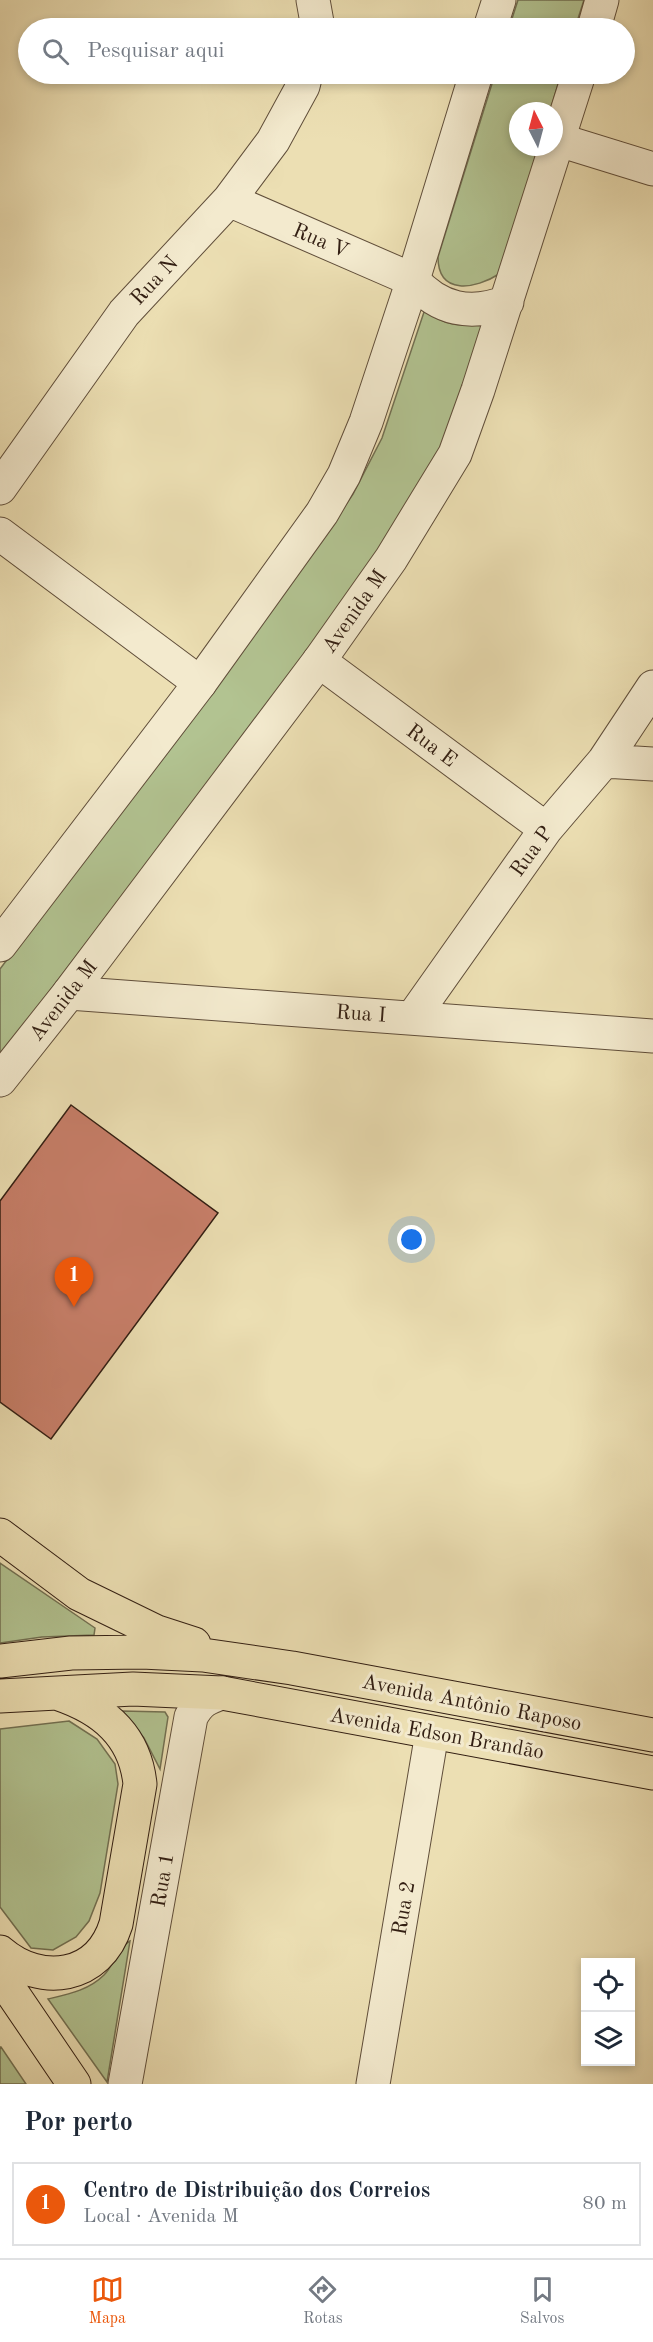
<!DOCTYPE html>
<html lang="pt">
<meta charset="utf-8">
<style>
:root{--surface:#fff;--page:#f6f6f7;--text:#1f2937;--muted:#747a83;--line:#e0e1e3;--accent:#ea580c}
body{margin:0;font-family:"Old Standard TT",serif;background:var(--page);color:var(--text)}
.controls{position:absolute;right:18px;bottom:18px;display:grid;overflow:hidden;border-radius:0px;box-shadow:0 3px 9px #0003}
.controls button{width:54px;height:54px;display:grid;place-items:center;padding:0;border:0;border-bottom:2px solid var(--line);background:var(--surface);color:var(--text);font:30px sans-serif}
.compass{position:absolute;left:509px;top:102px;width:54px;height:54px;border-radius:50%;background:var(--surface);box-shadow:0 3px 9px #0003;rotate:354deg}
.you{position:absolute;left:412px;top:1240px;width:21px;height:21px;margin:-15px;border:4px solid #fff;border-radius:50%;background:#1a73e8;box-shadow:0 0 0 9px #1a73e833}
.badge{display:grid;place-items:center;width:39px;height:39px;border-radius:50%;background:var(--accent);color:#fff;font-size:20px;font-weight:700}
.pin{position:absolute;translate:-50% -50px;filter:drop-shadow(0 2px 3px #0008)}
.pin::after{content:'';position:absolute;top:32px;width:21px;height:18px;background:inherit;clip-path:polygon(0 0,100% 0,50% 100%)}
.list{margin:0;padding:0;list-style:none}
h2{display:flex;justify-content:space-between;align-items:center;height:78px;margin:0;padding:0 24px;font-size:26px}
h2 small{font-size:20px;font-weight:400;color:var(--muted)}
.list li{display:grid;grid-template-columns:39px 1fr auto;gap:18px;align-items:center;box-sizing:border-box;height:84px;margin:0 12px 12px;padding:0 12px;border:2px solid var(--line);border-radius:0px}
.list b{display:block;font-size:22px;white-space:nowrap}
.list p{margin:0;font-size:20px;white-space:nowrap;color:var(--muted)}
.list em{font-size:20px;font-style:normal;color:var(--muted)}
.icon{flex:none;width:33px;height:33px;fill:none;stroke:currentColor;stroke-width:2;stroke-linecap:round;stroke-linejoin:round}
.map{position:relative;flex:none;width:653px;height:2084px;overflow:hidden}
.search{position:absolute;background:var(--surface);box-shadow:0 3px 9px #0003;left:18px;right:18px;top:18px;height:66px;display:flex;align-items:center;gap:15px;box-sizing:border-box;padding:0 21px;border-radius:33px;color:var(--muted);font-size:22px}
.sheet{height:174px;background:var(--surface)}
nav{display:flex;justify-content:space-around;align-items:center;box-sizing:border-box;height:84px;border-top:2px solid var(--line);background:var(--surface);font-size:16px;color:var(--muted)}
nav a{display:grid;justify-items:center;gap:3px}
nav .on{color:var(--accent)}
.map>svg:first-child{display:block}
.green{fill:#b2c391;stroke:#727052;stroke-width:1.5}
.building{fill:#c87f6a;stroke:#321e12;stroke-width:1.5}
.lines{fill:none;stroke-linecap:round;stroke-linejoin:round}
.minor-casing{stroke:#604e3a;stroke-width:35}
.tertiary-casing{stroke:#604e3a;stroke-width:35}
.primary-casing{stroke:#321e12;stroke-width:35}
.minor{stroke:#f3eace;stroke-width:33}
.tertiary{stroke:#f3eace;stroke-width:33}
.primary{stroke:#ecdfb3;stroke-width:33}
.labels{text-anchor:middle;stroke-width:6;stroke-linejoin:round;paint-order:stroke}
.street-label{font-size:21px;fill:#321e12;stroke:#f3eace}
</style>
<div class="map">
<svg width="653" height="2084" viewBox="0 0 653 2084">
<rect width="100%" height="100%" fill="#ecdfb3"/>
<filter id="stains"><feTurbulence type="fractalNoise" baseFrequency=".00333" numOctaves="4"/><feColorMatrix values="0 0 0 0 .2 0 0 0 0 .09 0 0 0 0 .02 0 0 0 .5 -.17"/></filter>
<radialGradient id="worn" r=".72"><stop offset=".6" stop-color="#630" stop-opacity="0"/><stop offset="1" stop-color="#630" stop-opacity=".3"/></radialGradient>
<path class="green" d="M 518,0 L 584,0 L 575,28 L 509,28 Z
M 495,74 L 561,74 L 550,111 L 518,111 L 518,147 L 539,147 L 499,274 C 476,289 438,296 438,257 Z
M 425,309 C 443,326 461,328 485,322 L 443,448 L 377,561 L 0,1056 L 0,969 L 324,537 L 353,494 L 382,438 Z
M 0,1563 L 95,1628 L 94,1635 L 42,1637 L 0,1643 Z
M 122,1711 L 165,1712 L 168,1717 L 160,1769 L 144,1738 Z
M 69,1721 L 97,1739 L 115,1764 L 118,1784 L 100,1893 L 89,1921 L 76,1937 L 53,1950 L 31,1948 L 0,1907 L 0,1729 Z
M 130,1941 L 107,2082 L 48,1999 C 69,1994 89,1990 104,1975 C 114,1965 118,1947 130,1941 Z
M 0,2047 L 1,2047 L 26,2084 L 0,2084 Z"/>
<path class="building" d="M 71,1105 L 218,1213 L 51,1439 L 0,1402 L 0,1201 Z"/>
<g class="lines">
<g class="minor-casing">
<path id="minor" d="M 313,0 L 318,28
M 559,140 L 653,169
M 229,200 L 413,280
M 0,488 L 124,313 L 229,200 L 273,141 L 303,86 L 306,74
M 0,534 L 200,683
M 319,661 L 546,829
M 604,761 L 653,764
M 69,993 L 653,1036
M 413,1017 L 546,829 L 604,761 L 653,687
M 125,2084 L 191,1717 C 199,1702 206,1698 222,1693
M 373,2084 L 432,1733"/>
</g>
<g class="tertiary-casing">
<path id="tertiary" d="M 490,28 L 499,0
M 594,28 L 602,0
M 413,280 C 439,310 471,316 507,302
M 0,945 L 200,683 L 322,513 L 344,475 L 366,422 L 413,280 L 476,74
M 0,1080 L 69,993 L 319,661 L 391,559 L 455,454 L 478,390 L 579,74"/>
</g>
<g class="primary-casing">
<path id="primary" d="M 0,1535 L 79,1594 L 157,1632 L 194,1644
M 0,1661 L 71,1653 L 142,1652 L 203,1655 L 292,1668 L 653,1735
M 0,1696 L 133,1689 L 222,1693 L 653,1773
M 0,1952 C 41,1987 99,1979 116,1924 L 140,1784 C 135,1735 103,1709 59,1694
M 0,1975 L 74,2084"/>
</g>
<use href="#minor" class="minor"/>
<use href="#tertiary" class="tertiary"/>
<use href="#primary" class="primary"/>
</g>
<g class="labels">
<g class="street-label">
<text transform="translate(321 240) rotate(23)" y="7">Rua V</text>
<text transform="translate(154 280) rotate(-47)" y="7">Rua N</text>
<text transform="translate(354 611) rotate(-55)" y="7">Avenida M</text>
<text transform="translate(432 745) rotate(37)" y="7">Rua E</text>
<text transform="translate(531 851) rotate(-54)" y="7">Rua P</text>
<text transform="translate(63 1000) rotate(-52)" y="7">Avenida M</text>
<text transform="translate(361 1013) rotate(4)" y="7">Rua I</text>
<text transform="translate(472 1702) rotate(11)" y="7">Avenida Antônio Raposo</text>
<text transform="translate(437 1733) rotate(10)" y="7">Avenida Edson Brandão</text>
<text transform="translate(162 1880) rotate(-80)" y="7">Rua 1</text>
<text transform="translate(403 1908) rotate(-80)" y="7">Rua 2</text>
</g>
</g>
<rect width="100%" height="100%" filter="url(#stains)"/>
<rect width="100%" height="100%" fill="url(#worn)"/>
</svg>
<div class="controls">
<button><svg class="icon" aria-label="locate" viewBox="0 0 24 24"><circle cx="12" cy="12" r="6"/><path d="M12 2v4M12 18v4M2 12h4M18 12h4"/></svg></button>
<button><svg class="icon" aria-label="layers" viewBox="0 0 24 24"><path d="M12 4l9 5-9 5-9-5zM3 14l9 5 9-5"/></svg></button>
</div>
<svg class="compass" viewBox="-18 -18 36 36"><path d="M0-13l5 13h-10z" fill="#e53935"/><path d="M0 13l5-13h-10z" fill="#747a83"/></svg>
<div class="you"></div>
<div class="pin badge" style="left:74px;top:1307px">1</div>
<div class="search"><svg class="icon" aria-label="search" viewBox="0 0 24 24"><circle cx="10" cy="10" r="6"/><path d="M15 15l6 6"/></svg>Pesquisar aqui</div>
</div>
<section class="sheet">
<h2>Por perto<small></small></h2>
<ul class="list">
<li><span class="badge">1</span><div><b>Centro de Distribuição dos Correios</b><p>Local · Avenida M</p></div><em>80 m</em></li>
</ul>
</section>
<nav>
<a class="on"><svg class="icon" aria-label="map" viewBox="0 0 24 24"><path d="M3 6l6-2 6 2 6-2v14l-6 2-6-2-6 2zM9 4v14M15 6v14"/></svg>Mapa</a>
<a><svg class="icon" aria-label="directions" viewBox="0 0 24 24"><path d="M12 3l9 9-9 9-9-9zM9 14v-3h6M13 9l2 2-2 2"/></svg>Rotas</a>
<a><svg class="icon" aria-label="saved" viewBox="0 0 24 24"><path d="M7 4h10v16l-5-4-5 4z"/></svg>Salvos</a>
</nav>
